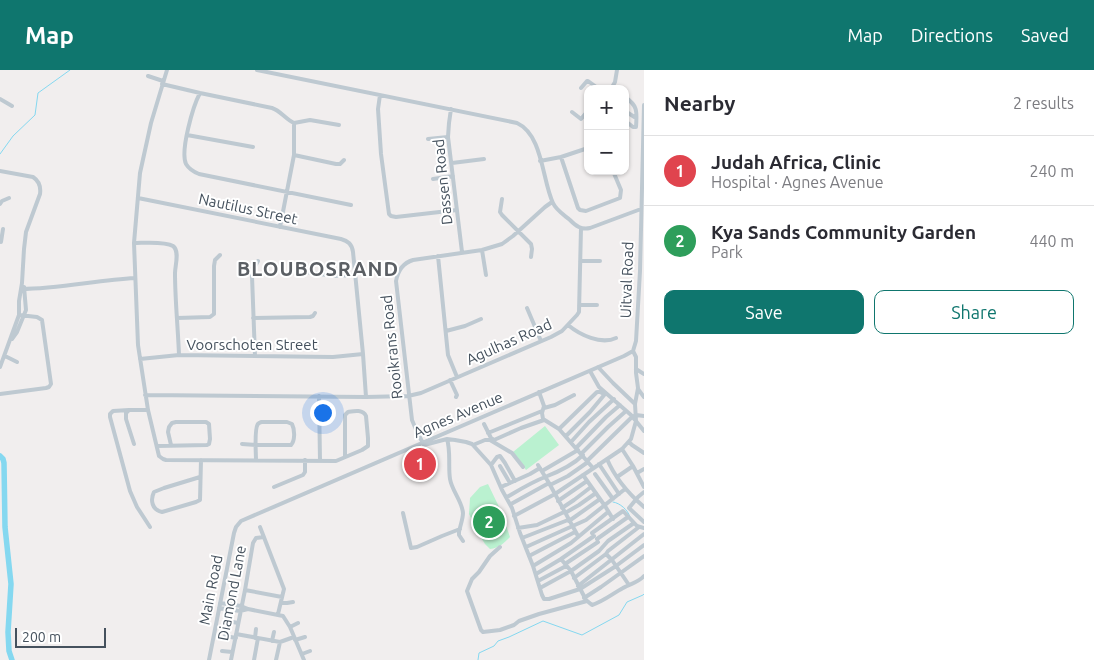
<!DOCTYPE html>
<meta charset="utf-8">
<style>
:root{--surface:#fff;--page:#f7f7f7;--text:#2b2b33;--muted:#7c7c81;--line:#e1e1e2;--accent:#0f766e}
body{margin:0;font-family:Ubuntu,sans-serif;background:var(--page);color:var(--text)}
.controls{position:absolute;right:15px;top:15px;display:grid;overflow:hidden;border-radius:10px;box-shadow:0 1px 4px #0004}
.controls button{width:45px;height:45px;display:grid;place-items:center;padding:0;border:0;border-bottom:1px solid var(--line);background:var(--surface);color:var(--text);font:25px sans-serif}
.scale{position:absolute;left:15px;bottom:12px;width:91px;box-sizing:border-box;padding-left:5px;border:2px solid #45515d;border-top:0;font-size:14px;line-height:18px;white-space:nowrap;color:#45515d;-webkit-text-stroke:4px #fff;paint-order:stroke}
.you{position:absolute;left:322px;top:342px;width:18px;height:18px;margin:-12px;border:4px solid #fff;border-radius:50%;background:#1a73e8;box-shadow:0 0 0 8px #1a73e833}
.badge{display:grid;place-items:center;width:32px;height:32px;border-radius:50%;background:var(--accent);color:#fff;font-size:16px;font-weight:700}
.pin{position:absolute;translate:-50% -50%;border:2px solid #fff;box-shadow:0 1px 5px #0006}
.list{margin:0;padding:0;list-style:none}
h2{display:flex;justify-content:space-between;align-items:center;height:65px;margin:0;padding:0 20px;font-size:21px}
h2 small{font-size:16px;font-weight:400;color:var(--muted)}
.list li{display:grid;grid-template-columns:32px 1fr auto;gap:15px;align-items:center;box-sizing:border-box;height:70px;padding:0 20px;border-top:1px solid var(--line)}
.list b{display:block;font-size:19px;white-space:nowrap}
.list p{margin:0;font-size:16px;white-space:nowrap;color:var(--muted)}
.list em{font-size:16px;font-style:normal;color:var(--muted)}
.actions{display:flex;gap:10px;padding:15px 20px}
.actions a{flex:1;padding:11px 0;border:1px solid var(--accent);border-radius:10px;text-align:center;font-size:18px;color:var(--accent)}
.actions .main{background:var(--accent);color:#fff}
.map{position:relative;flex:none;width:644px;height:590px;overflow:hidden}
header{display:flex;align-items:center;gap:30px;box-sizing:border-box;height:70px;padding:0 25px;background:var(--accent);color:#fff}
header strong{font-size:24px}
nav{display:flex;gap:28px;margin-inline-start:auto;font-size:18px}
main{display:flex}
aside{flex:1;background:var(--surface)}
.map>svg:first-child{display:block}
.green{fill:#baf1d0}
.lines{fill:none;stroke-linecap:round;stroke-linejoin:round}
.stream{stroke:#85d8f0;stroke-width:1}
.river{stroke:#85d8f0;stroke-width:5.5}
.minor{stroke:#bec9d1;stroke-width:4}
.labels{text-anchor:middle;stroke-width:4;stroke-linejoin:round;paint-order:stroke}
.street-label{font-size:15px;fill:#45515d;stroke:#fff}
.district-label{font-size:20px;font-weight:bold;letter-spacing:1px;fill:#5b5f64;stroke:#fff}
</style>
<header>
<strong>Map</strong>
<nav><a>Map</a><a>Directions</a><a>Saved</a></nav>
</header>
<main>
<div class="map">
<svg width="644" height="590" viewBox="0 0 644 590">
<rect width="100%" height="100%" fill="#f1eeee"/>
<path class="green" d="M 545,356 L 559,375 L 526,400 L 513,382 Z
M 488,414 L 501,441 L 510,467 C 504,473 499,478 490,479 L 485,474 L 480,466 L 469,444 L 470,428 L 480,417 Z"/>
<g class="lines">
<path class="stream" d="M 0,84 L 13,66 L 35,45 L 38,23 L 70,0
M 613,432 C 620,433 628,440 630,447
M 478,590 L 479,583 L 494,576 L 498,571 L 509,567 L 543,551 L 582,565 L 619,545 L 627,532 L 643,525 L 644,524"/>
<path class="river" d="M 0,386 L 3,389 L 4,393 L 5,457 L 11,514 L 8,562 L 9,581 L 12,590"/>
<path class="minor" d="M 167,0 L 151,53 L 140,103 L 134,173 L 138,275 L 148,340 L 159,386 L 163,389 L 166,390 L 336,391 L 362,380 L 368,376 L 368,368 L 366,346 C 363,339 354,341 348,342 L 345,345 L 345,387
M 257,0 L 517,53 C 543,65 542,110 553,133 C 556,140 564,145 570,150 C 576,156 581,160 590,158 L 641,139
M 148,6 L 163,11
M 162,14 L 200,23 L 272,38 C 281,41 285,49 294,53 L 294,85 L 280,157
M 581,18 L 587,11 L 588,11 L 599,19
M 611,19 L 615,12 L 617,0
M 200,23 C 193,36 180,81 186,94 C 189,99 194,102 199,104 L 351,135
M 380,25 L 378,39 L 381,84 L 389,144 L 391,146 L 396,147 L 457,140
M 625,27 C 638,36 637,41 636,57 L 633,57 L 628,53
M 0,29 L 12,36
M 451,39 L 449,53 L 448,67 L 462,182
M 625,41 L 636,48
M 572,42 L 581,49 L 586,43
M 294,53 L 310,50 L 339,55
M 187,65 L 253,77
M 428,69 L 448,67
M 294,85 L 336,94 L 340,94 L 344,90
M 561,87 L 578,138 L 580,140 L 586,141 L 620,128 L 621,120 L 613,101
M 540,91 L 561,87 L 588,78
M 452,93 L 484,89
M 0,101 L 33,107 C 39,111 41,117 40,124 L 26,162 L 24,179 L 22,213 L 19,231 L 19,245 L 0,297
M 433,109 L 453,106
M 138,128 L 341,169 C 348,171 352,174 353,182 L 363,284 L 366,327
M 502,129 L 500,142 L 502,145 L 531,174 L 532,179 L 531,187
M 552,132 L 545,137 L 513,166 L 502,174 L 482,180 L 413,190 C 403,193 398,200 396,211 L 412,350 L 417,362 L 424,375 L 447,369 L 455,370 L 466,372 L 472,374 L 491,395 L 502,420 L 512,438 L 520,463 L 533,496 L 542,525 L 544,529 L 549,529 L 580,519 L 616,496 L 644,475
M 0,134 L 2,131 L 9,128
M 1,172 L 3,159
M 134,173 C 144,173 165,171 173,176 C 180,181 175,196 175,203 C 175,230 178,258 179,285
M 482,180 L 486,205
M 438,186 L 448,285 L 457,307
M 580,191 L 600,191
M 304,202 L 314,203 L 333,206 L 355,205
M 21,219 C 59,219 97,210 135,208
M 579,235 L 597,235
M 527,238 L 541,271
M 177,248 L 210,247 L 214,244 L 214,196 L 215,190 L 220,185
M 253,248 L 310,247 L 313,246 L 315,243
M 568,255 C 580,265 601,275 616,268
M 446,261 L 465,256 L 481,249
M 12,269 L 17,262 L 26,240 L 24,217
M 633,281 L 636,271 L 640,201 L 644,35
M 5,286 L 17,292
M 255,286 L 252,206 L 253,200 L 258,191
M 140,289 L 179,285 L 333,287 L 363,284
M 598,297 L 613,313 L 635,334
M 636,299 L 644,304
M 590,301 L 599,317 L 631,345 L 644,361
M 450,310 L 457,325 L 456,327
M 638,319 L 644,327
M 539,322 L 544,336 L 542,343 L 543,349 L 559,359 L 593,398
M 0,324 L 46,318 L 49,317 L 51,314 L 42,250 L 37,247 L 19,245
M 145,325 L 366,327 L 408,326 L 421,323 L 551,267 L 562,261 L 577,245 L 579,242 L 581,158
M 319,326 L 320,391
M 544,338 L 555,335 L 574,325
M 129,340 L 113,341 L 110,344 L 110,347 L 130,421 L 137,437 L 150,457
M 636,345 L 644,346
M 484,354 L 491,368 L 494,370 L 521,358 L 544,350
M 559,359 L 597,322 L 600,322 L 604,324
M 488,363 L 542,341
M 566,366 L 590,342 L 605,324
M 447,369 C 451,382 448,396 450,409 C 452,421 462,431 463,443 C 463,449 460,456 459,462 L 459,465 L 463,471
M 571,372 L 589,352 L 614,329
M 629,372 L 632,375 L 644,383
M 134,374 L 126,349 L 126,343 L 129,340 L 148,340
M 242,374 L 256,375 L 291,375 C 295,371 295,360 292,354 L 287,352 L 261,352 C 260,353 258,353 258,354 C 254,358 256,383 256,390
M 473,375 L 485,370 L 490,370 L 512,383 L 523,397
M 157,376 L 207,375 L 209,374 L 210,369 L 209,354 L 206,352 L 176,352 L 172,353 L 169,357 L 168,362 L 171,375
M 576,378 L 606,347 L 620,335
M 622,379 L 633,396 L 644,417
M 581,384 L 608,357 L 626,341
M 607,389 C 615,408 629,424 644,437
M 587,391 L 633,346
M 599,394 L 619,424
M 491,395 L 497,387 L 500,386 L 505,393 L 515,411
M 538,395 L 549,413 L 578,466
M 500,396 L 510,413
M 542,401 L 578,380
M 637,403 L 644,399
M 595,404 L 613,429
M 583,405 L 605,436 L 613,449
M 200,407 L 164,418 L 154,422 C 150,430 152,440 162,442 L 196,432 L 200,430 L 201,390
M 617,407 L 633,396
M 550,415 L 568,406 L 588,392
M 274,417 L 303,405 L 305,402 L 305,390
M 501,417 L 530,404 L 540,398
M 644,422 L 638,427 L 629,438 L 644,452
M 507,427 C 519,420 532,412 545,407 C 558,402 573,395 583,385
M 558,431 L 587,411
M 511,434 L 549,413
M 562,438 L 574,430 L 591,417
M 403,443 L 411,478 L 417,477 L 442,466 L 460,459
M 565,443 L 579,435 L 596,423
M 514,446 L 555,424 L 622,379 L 631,369 L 636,351 L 635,334 L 638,318 L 636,303 L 636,287 L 633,281
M 569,451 L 600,429
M 260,457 L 284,519 L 278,544
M 518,458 L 537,455 L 564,442
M 592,463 L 623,441 L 637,456 L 644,458
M 522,468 L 568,450
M 597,469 L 628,447
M 500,477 L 490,486 L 479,502 L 472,509 L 467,521 L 481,560 L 483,562 L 500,560 L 514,555 L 519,551 L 539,544 L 587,531
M 526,477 L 586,450 L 625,419
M 606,484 L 612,490 L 629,515
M 529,486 L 575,462
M 561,489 L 571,501 L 586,530 L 592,535 C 604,531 612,524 623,518 C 631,513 638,513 644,506
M 565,494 L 598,472
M 533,496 L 571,473 L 608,442
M 536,504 L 561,489 L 594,466
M 574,508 L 606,484 L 608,481 L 639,457
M 538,511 L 566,496
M 578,516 L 644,464
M 540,518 L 571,501 L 599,481 L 608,471 L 634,453
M 245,520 L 282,527
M 584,528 L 601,517 L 644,486
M 220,533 L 241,536 L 248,539 L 283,546 L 290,557 L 304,590
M 281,533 L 287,533 L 293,532
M 219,538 L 240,541 L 248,539
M 228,551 L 238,553
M 290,557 L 298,553
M 236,564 L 280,572 L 294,567
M 225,566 L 236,568
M 255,568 L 256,559
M 295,570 L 305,567
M 272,571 L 274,562
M 222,581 L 232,582
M 302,584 L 310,581
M 209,590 L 234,463 L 236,457 L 241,451 L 624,286 L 633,281
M 231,590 L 245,520 L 253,473 L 256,468 L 264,467
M 254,590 L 258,568
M 276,590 L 280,572"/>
</g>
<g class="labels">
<g class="street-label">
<text transform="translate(443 112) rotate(-96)" y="5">Dassen Road</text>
<text transform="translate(248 139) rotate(12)" y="5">Nautilus Street</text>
<text transform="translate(627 210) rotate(-88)" y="5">Uitval Road</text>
<text transform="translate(509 272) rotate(-24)" y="5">Agulhas Road</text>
<text x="252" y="280">Voorschoten Street</text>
<text transform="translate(392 277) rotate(-96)" y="5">Rooikrans Road</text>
<text transform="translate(458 345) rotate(-23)" y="5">Agnes Avenue</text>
<text transform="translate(211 520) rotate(-79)" y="5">Main Road</text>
<text transform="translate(232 523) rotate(-79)" y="5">Diamond Lane</text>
</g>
<g class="district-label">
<text x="318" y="206">BLOUBOSRAND</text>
</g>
</g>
</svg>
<div class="controls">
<button>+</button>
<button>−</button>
</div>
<div class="scale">200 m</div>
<div class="you"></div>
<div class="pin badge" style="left:420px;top:394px;background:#e0444e">1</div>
<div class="pin badge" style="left:489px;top:452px;background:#2e9e5b">2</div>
</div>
<aside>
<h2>Nearby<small>2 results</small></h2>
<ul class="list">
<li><span class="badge" style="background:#e0444e">1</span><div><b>Judah Africa, Clinic</b><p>Hospital · Agnes Avenue</p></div><em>240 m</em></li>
<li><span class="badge" style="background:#2e9e5b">2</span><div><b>Kya Sands Community Garden</b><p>Park</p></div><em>440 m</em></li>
</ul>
<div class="actions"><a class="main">Save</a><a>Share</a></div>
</aside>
</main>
